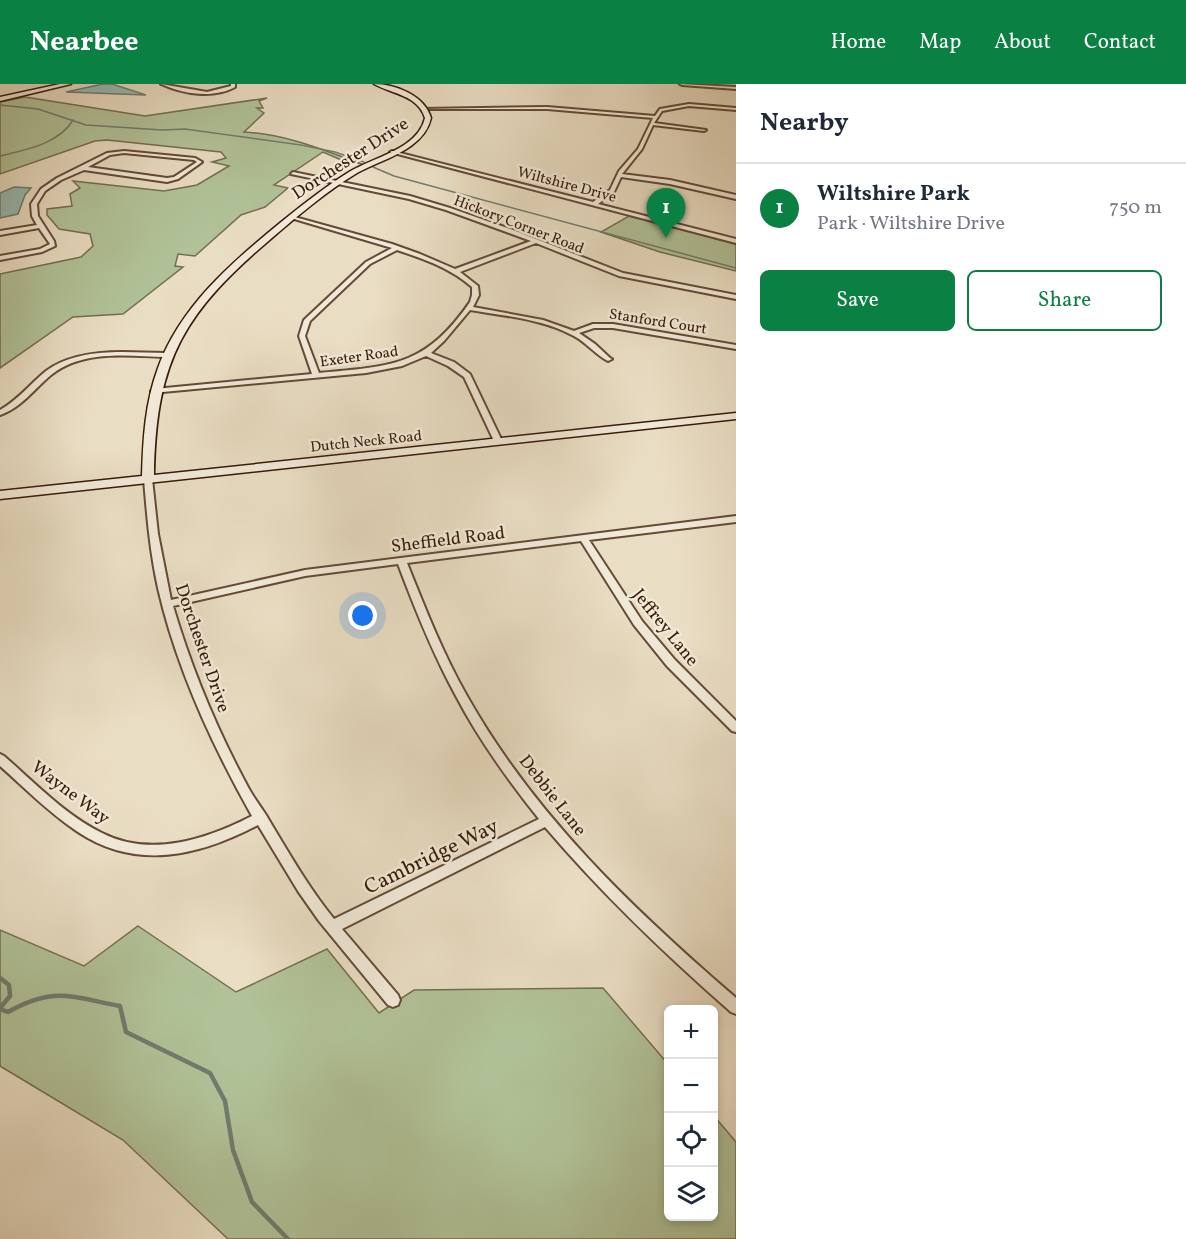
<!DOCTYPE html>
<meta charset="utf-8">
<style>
:root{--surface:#fff;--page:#f2f2f3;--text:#1f2937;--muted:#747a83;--line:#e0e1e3;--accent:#0b8043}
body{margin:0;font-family:Vollkorn,serif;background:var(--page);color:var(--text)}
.controls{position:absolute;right:18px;bottom:18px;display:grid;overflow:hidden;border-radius:9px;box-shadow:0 3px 9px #0003}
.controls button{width:54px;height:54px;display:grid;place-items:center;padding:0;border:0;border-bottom:2px solid var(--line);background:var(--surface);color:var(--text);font:30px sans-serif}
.you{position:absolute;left:363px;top:532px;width:21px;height:21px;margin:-15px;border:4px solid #fff;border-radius:50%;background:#1a73e8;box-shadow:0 0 0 9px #1a73e833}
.badge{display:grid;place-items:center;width:39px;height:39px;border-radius:50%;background:var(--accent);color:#fff;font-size:20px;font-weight:700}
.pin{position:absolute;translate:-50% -50px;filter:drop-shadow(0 2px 3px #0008)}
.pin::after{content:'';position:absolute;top:32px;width:21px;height:18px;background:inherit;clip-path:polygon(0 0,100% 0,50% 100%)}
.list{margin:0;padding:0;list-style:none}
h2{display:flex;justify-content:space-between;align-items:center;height:78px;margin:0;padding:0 24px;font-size:26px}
h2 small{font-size:20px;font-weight:400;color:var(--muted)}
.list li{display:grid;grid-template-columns:39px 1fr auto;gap:18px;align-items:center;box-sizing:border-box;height:90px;padding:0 24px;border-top:2px solid var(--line)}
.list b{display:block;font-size:22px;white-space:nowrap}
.list p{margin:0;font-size:20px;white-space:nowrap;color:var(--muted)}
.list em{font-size:20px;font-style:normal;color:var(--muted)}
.actions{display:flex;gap:12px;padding:18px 24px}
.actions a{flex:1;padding:14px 0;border:2px solid var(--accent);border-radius:9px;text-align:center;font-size:21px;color:var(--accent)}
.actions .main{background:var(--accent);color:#fff}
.icon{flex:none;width:33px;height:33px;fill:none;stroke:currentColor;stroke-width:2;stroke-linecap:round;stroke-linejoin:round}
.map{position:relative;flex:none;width:736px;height:1155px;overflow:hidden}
header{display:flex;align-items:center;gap:36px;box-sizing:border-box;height:84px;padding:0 30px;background:var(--accent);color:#fff}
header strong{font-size:28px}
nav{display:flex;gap:33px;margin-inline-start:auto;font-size:21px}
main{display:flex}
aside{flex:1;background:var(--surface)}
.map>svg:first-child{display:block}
.green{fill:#b1c298;stroke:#746e50;stroke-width:1.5}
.water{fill:#97bbb5;stroke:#717b6f;stroke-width:1.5}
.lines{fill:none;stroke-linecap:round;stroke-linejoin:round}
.stream-far1{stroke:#717b6f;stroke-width:1.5}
.stream{stroke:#717b6f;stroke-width:4.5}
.street-casing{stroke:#644b36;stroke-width:4}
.secondary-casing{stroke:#371a07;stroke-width:3}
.street{fill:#f1e9d8;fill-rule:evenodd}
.secondary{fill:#f1e9d8;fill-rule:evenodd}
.labels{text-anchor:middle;stroke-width:5;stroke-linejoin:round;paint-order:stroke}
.far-street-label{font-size:15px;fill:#371a07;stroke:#f1e9d8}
.street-label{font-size:18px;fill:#371a07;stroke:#f1e9d8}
.near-street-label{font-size:21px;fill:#371a07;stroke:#f1e9d8}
</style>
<header>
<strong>Nearbee</strong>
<nav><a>Home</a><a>Map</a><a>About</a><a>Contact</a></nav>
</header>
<main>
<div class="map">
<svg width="736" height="1155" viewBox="0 0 736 1155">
<rect width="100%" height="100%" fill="#e9ddc3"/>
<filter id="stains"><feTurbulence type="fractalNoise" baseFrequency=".00333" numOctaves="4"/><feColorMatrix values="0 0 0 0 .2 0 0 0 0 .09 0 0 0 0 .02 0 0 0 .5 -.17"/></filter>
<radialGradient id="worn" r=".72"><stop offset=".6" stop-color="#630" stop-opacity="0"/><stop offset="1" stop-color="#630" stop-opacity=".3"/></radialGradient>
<path class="green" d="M 25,13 L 145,32 L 267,14 L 259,17 L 263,24 L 257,24 L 264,29 L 244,48 C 286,50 323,66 362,80 L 339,75 L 323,68 L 274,101 L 288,104 L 265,123 L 241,131 L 195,172 L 178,170 L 175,182 L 183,183 L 123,230 L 73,233 L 0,284 L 0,190 L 81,173 L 93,162 L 90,150 L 59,145 L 47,131 L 47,125 L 72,122 L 70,110 L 80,104 L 73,97 L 164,107 L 197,101 L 229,82 L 212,78 L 226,74 L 221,68 L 107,56 L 95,57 L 0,90 L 0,18 Z
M 629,132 L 736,160 L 736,187 L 660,168 L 601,148 Z
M 138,842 L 236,908 L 327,865 L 379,929 L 414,906 L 603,904 L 668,980 L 668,1132 L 714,1132 L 714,1032 L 736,1058 L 736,1155 L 228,1155 L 123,1056 L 0,982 L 0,846 L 84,882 Z"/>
<path class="water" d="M 103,0 L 112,0 L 146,11 L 66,8 Z
M 14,103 L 31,104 L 25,111 L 18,130 L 0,134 L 0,109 Z"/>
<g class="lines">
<path class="stream-far1" d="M 0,21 L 38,25 L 86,41 L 162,46 L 185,45 L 301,61 L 335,68 L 364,78
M 0,72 C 25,66 59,60 73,36
M 373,83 L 394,92 L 736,184"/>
<path class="stream" d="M 0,894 L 9,901 L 10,912 L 0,924
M 0,925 L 8,928 C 54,902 71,913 120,922 L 126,948 L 210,989 L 225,1017 L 233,1066 L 252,1118 L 288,1155"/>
<g class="street-casing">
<path id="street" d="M 161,0 L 207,8 L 231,2 L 231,0 L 235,0 L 235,3 C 213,15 183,10 161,0 Z
M 680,0 L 736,3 L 736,5 L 682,1 Z
M 689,20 L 736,24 L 736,26 L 689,22 L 662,27 L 654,39 L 706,46 L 704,47 L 653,41 L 642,65 L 622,90 L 670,96 L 736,111 L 736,115 L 670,100 L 621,93 L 614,108 L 598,120 L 736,155 L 736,159 L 390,68 L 392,67 L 593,118 L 610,106 L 619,87 L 638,65 L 653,34 L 547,25 L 422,25 L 547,23 L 655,32 L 660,25 Z
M 124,67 L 195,74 L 202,78 L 178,95 L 167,98 L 84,86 L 61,96 L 45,107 L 37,120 L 38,132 L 54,157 L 55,162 L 42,168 L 0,176 L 0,172 L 40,165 L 50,160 L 39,144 L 0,151 L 0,147 L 37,141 L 32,132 L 31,120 L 41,105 L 57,94 L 107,69 ZM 124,69 L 194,76 L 197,78 L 174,93 L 167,94 L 88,83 L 110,71 Z
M 293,88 L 410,112 L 450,124 L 513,146 L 623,189 L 736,211 L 736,215 L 619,192 L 536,159 L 460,188 L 478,202 L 479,211 L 473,223 L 543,236 L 574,247 L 593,240 L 613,240 L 736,261 L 736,265 L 613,244 L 594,244 L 579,249 L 595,260 L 610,274 L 612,275 L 608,277 C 596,271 587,259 574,252 C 543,235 505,232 470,226 L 444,257 L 431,269 L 454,278 L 470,290 L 502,357 L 498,359 L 494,357 L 464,293 L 448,282 L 426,272 L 402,282 L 366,289 L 152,309 L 151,307 L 155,305 L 312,290 L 299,252 L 304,236 L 366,178 L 392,164 L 291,134 L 291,132 L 392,160 L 420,170 L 455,185 L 531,157 L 446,126 L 409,115 L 291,90 ZM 397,166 C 424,175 450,184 472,203 L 472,211 L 470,218 C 425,283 392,282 319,289 L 305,252 L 310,237 L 370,180 Z
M 122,268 L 167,269 L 171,271 L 167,273 C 129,272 83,265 51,291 C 34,305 21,324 0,331 L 0,326 C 18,316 30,300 46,287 C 68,271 96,268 122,268 Z
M 148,392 L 152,395 L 158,450 L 171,516 L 305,486 L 736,432 L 736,438 L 589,456 L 642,537 L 675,576 L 736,637 L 736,648 L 732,647 L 667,582 L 634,541 L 581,457 L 407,479 C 425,524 443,570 467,612 C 534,731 633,825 736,914 L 736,930 L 731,928 C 665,870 602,810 545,743 L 342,845 L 398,911 L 400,916 L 398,921 L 393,923 L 388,921 L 319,837 L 298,807 L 258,741 C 199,772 137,787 78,748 C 49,729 25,704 0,682 L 0,670 L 4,672 C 35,699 65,731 102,749 C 151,774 207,755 252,732 C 212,661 176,583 158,504 C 150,468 147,432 144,395 ZM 398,480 C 415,525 433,570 456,612 C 479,656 508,696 539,735 L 334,835 C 308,803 287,766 266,731 C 261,723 254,714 249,705 C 217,646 192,586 173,522 L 305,492 Z"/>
</g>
<g class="secondary-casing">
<path id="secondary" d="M 60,0 L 71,0 L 0,17 L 0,13 Z
M 374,0 C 396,0 425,12 431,34 C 424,66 382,75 357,89 C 327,107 300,130 273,153 C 185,228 156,273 154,391 L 736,329 L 736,335 L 0,415 L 0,407 L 142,392 C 143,356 145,319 158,284 C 180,223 231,179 280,139 C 302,121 325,103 349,88 C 374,73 418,65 425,34 C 418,11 392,10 374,0 Z"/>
</g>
<use href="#street" class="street"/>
<use href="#secondary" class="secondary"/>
</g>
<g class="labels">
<g class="far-street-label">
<text transform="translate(567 100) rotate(15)" y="5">Wiltshire Drive</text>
<text transform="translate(519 140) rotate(21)" y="5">Hickory Corner Road</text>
<text transform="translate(658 237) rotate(9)" y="5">Stanford Court</text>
<text transform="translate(359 272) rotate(-8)" y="5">Exeter Road</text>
<text transform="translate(366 357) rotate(-6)" y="5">Dutch Neck Road</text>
</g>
<g class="street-label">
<text transform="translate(350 74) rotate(-33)" y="6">Dorchester Drive</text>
<text transform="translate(448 455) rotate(-7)" y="6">Sheffield Road</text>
<text transform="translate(666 543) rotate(51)" y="6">Jeffrey Lane</text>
<text transform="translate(203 564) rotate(71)" y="6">Dorchester Drive</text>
<text transform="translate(71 708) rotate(37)" y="6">Wayne Way</text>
<text transform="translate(553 711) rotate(52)" y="6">Debbie Lane</text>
</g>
<g class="near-street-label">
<text transform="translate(431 772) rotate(-26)" y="7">Cambridge Way</text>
</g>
</g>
<rect width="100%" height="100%" filter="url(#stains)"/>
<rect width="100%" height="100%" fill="url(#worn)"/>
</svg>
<div class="controls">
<button>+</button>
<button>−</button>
<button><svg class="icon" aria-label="locate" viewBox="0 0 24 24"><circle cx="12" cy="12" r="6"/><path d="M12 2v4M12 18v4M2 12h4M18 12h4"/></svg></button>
<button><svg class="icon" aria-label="layers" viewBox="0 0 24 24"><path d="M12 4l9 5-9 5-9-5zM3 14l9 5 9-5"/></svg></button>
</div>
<div class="you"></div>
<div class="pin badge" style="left:666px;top:154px">1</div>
</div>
<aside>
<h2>Nearby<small></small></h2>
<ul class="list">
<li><span class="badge">1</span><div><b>Wiltshire Park</b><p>Park · Wiltshire Drive</p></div><em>750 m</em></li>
</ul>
<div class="actions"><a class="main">Save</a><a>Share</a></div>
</aside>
</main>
